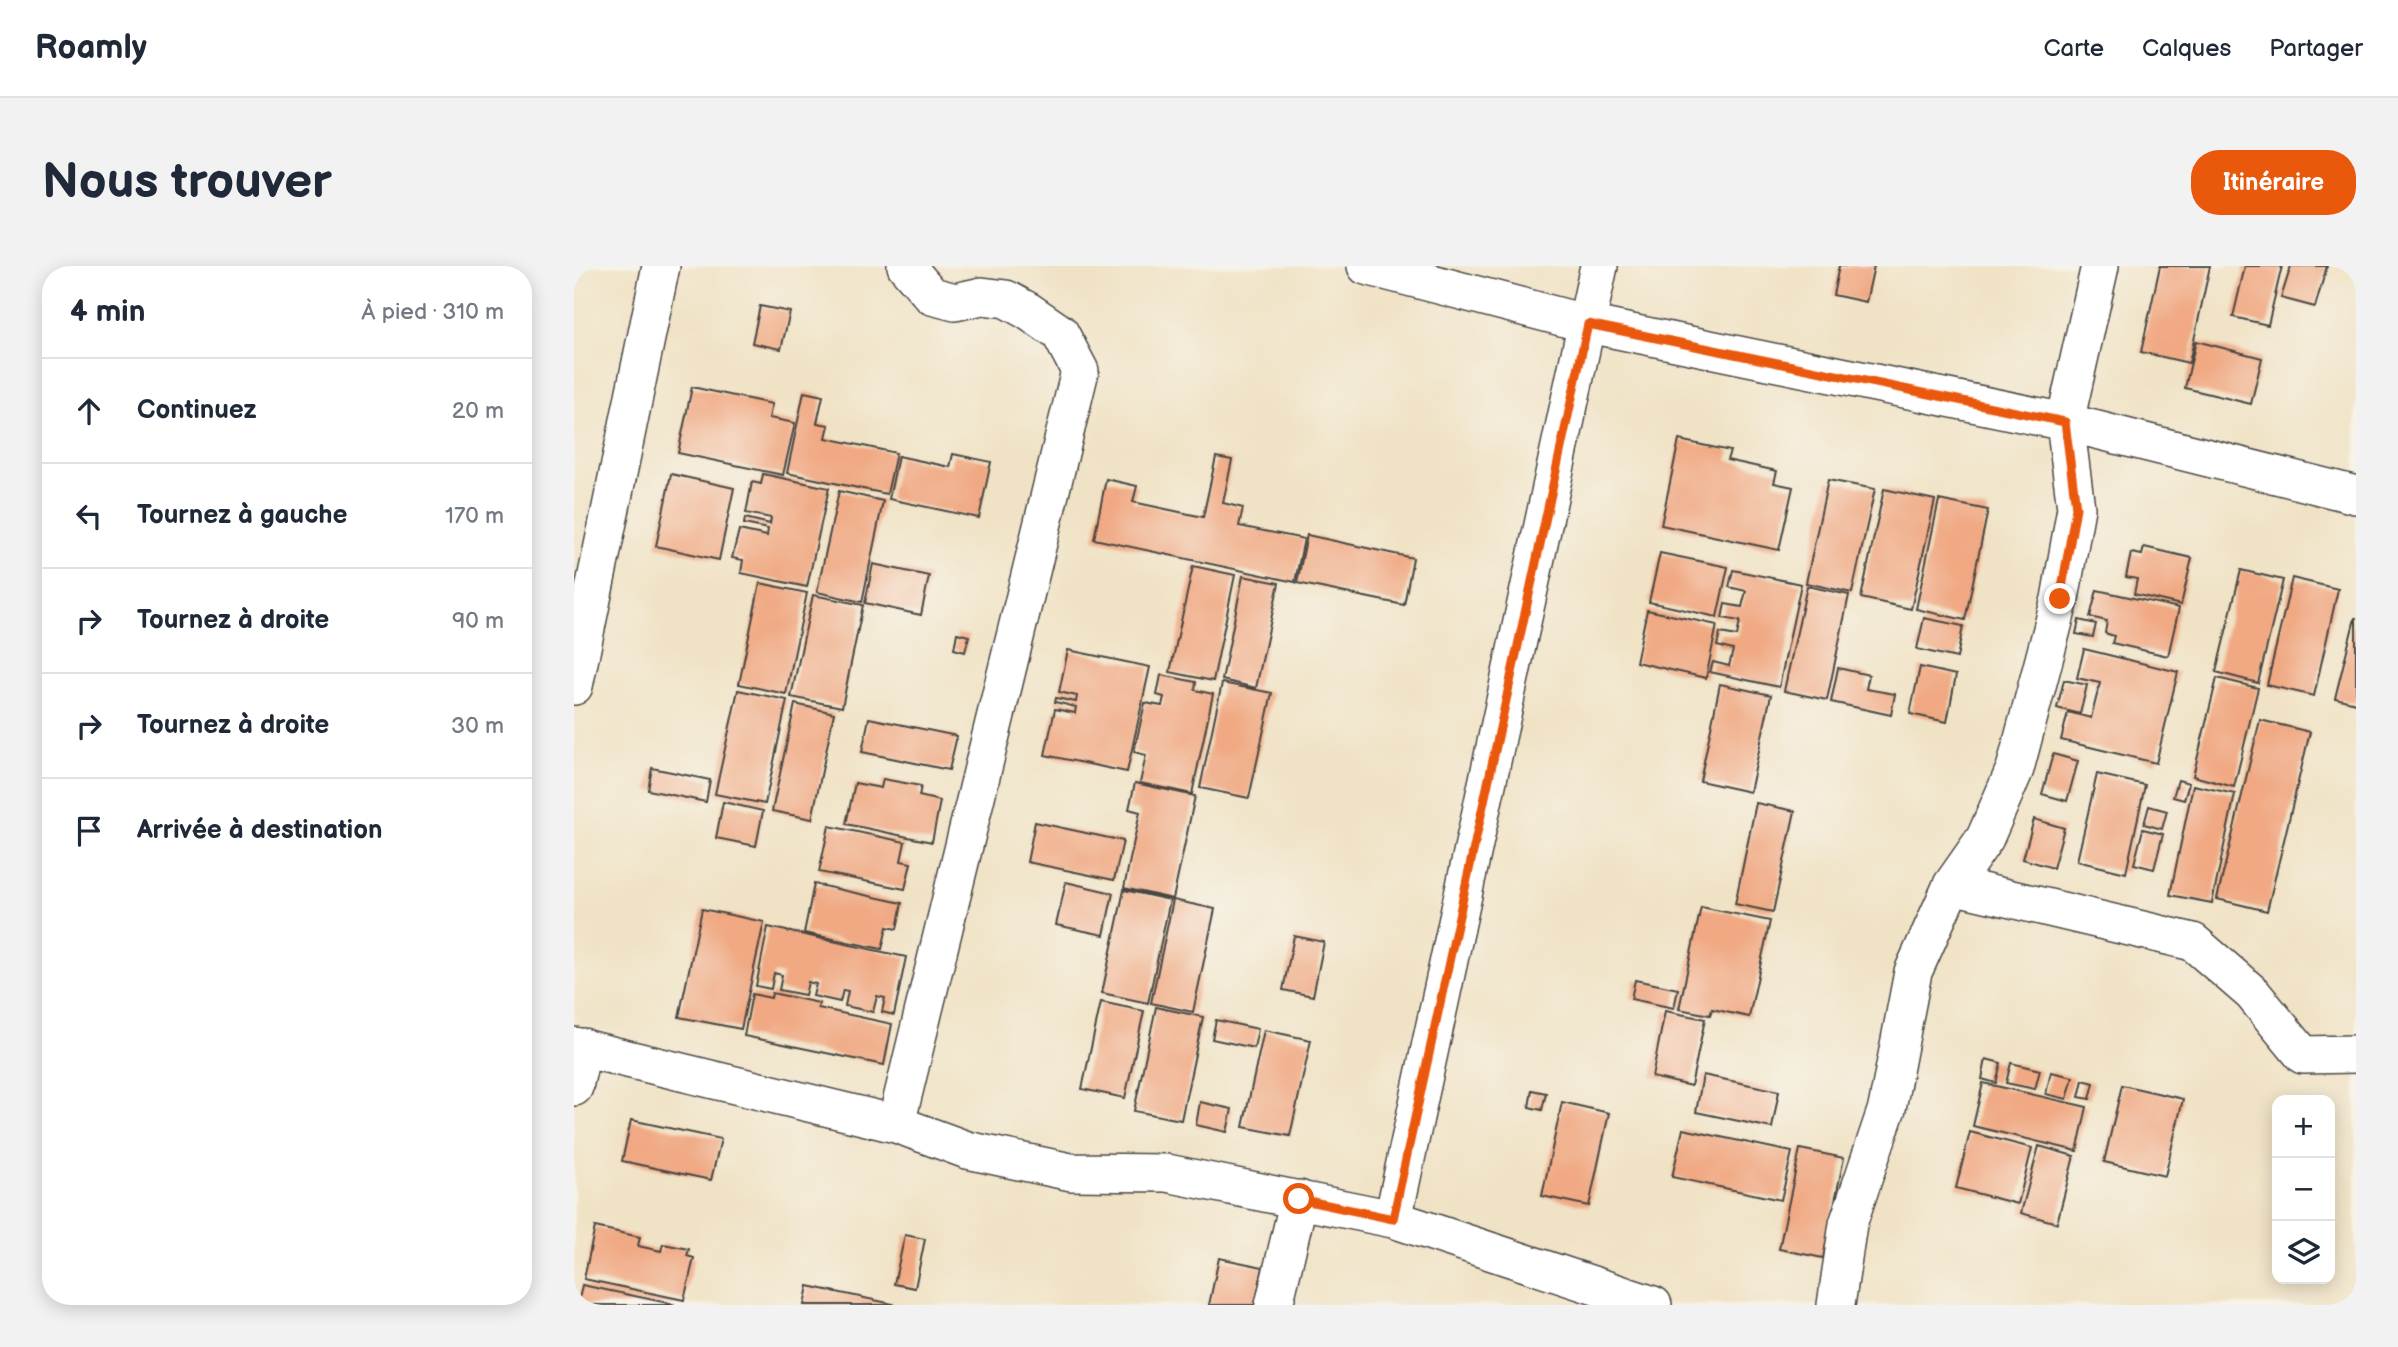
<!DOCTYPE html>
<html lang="fr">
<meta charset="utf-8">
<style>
:root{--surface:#fff;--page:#f2f2f3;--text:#1f2937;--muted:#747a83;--line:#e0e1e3;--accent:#ea580c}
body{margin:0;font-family:"Balsamiq Sans",sans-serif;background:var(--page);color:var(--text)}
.controls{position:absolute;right:21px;bottom:21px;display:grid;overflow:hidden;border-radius:14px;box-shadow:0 4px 18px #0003}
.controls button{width:63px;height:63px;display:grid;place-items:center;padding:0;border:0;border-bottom:2px solid var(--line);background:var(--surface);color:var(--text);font:35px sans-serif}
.stop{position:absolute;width:21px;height:21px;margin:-16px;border:5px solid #ea580c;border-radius:50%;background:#fff}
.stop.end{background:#ea580c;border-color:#fff;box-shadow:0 2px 7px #0008}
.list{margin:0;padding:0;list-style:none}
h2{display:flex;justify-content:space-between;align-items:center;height:91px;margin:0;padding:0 28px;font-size:30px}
h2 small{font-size:23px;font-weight:400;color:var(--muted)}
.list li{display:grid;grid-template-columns:46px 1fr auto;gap:21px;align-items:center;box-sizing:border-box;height:105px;padding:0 28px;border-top:2px solid var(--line)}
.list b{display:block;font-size:26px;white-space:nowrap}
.list em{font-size:23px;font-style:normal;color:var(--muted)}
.icon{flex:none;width:38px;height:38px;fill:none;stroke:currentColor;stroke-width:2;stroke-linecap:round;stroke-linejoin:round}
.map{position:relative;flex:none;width:1782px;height:1039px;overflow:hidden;border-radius:28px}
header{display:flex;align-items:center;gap:42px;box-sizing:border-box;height:98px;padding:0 35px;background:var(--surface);border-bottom:2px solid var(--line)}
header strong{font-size:33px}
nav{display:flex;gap:38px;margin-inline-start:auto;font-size:24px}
.intro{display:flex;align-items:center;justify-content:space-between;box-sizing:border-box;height:168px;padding:0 42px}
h1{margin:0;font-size:49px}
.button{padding:18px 32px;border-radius:28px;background:var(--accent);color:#fff;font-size:24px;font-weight:700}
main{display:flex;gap:42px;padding:0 42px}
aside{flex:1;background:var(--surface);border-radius:28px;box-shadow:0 4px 18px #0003}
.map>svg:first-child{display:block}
.building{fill:#f0a983}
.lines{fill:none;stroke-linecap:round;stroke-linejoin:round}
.minor-casing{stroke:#494642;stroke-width:40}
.minor{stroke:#fff;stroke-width:37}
.route{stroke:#ea580c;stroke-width:9}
</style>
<header>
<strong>Roamly</strong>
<nav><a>Carte</a><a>Calques</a><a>Partager</a></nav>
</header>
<div class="intro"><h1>Nous trouver</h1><a class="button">Itinéraire</a></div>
<main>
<aside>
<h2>4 min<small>À pied · 310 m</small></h2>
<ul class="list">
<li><svg class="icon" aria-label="ahead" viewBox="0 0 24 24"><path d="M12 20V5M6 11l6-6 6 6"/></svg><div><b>Continuez</b></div><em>20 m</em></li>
<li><svg class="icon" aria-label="left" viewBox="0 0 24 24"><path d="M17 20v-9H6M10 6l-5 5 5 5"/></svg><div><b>Tournez à gauche</b></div><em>170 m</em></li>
<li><svg class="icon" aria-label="right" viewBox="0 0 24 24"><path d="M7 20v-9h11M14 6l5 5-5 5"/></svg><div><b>Tournez à droite</b></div><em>90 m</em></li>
<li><svg class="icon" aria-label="right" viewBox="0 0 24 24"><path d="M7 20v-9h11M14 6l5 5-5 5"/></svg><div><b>Tournez à droite</b></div><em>30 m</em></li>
<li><svg class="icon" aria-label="arrive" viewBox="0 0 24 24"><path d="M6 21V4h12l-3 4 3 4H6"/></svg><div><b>Arrivée à destination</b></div></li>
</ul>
</aside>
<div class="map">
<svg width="1782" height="1039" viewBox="0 0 1782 1039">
<rect width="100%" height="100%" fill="#f7f3e8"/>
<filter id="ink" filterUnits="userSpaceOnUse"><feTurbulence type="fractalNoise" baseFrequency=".0143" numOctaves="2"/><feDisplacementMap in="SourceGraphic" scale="14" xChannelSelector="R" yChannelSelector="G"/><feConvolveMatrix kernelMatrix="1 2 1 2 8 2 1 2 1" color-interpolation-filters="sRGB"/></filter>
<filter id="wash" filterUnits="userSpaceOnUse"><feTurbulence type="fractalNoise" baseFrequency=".00686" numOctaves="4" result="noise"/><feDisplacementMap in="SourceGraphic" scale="28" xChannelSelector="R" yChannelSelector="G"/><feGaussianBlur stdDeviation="1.57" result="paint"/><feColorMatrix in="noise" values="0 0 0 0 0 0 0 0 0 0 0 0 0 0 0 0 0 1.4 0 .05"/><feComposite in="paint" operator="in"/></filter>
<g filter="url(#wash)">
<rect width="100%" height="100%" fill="#f0e2c5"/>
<g id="blocks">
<path class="building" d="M 1265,0 L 1300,0 L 1292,36 L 1259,29 Z
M 1586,0 L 1636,0 L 1615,97 L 1567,86 Z
M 1671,0 L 1708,0 L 1694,59 L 1659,51 Z
M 1717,0 L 1753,0 L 1741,41 L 1707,32 Z
M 186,40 L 216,46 L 207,83 L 178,77 Z
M 1622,75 L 1688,92 L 1677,138 L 1611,122 Z
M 118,121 L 198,138 L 195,152 L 221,157 L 209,209 L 104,187 Z
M 230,126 L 249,130 L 243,157 L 255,159 L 252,172 L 322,187 L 313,228 L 213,207 Z
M 1105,174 L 1156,185 L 1153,194 L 1203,205 L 1200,217 L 1219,221 L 1205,284 L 1087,259 Z
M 379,188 L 417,196 L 405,252 L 315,233 L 324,190 L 376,201 Z
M 642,191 L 658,194 L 649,237 L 669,242 L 665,260 L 730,273 L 721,316 L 520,273 L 532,213 L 563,220 L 559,236 L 629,251 Z
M 97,208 L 160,222 L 145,294 L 82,280 Z
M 189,208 L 255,222 L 233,321 L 167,307 L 169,294 L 158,292 L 165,264 L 193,270 L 194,263 L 170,258 L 171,252 L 196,258 L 197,252 L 172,247 L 178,216 L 187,218 Z
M 1254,214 L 1301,223 L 1278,327 L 1232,317 Z
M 1310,223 L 1361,234 L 1337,343 L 1287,332 Z
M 265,225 L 309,235 L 288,336 L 243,326 Z
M 1365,234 L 1414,244 L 1391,354 L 1342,343 Z
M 733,269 L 839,292 L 830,339 L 723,317 Z
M 1570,281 L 1618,292 L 1607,339 L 1560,328 L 1563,313 L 1552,311 L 1557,287 L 1568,289 Z
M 1086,287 L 1154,301 L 1143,351 L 1075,336 Z
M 299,298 L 355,310 L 347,349 L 291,337 Z
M 619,300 L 661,309 L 639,415 L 596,406 Z
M 1159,304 L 1227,318 L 1205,421 L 1136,406 L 1139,396 L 1155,400 L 1159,384 L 1143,380 L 1146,367 L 1163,370 L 1166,355 L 1148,352 L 1151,338 L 1168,341 L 1172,325 L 1155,321 Z
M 1667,304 L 1709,314 L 1684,417 L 1642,406 Z
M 669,310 L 705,317 L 682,422 L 648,414 Z
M 1718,312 L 1764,323 L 1740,430 L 1693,419 Z
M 186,317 L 233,327 L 212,428 L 165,418 Z
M 1233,320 L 1275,329 L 1253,434 L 1210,425 Z
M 1523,324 L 1605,342 L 1594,390 L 1538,377 L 1540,370 L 1531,367 L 1533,355 L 1516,351 Z
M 239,329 L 289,339 L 268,441 L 217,431 Z
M 1073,344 L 1143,359 L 1132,412 L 1062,396 Z
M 1350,352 L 1389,360 L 1383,392 L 1343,383 Z
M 1781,352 L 1782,352 L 1782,437 L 1761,432 Z
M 1505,354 L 1522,358 L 1519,371 L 1502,368 Z
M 383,367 L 395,370 L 391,386 L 380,383 Z
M 1510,383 L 1604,406 L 1582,497 L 1487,474 L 1494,446 L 1517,452 L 1526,417 L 1503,412 Z
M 494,384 L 576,401 L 553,506 L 471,489 L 481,443 L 501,447 L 502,441 L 481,436 L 482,432 L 502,436 L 503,430 L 485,426 Z
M 1346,401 L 1382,409 L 1373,456 L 1336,448 Z
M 1264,402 L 1295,409 L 1292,423 L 1321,428 L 1317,449 L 1257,436 Z
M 587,409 L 622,416 L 621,424 L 639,428 L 618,528 L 566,517 L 572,489 L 560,486 L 571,437 L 588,440 L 590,431 L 583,429 Z
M 1643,412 L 1684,422 L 1660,521 L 1619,510 Z
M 1490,414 L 1513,419 L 1506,448 L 1483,442 Z
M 648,417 L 698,427 L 675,532 L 626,522 Z
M 1146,418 L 1197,429 L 1176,526 L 1126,515 Z
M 164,424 L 213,434 L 191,538 L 141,528 Z
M 221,438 L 260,447 L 238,553 L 198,545 Z
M 295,452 L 383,470 L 375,504 L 288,486 Z
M 1686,454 L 1736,466 L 1693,645 L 1643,633 Z
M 1479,488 L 1504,495 L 1493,535 L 1468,528 Z
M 78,502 L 136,514 L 132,536 L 74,524 Z
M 1523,508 L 1571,519 L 1552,607 L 1503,595 Z
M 309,513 L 347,520 L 345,530 L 366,535 L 358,576 L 272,558 L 281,517 L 307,522 Z
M 1604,514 L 1615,517 L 1610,534 L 1599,531 Z
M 561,517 L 621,530 L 599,633 L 550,622 L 566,546 L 555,543 Z
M 1619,519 L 1661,528 L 1638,637 L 1596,629 Z
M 149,536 L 189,545 L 182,580 L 142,572 Z
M 1182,537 L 1221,545 L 1199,646 L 1161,638 Z
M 1575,540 L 1593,545 L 1588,563 L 1570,558 Z
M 1460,553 L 1490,562 L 1479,602 L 1449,593 Z
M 461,556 L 549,575 L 540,614 L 453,596 Z
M 255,560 L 331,576 L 327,595 L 337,597 L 331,623 L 245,606 Z
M 1569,563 L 1589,568 L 1580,603 L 1560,598 Z
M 492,616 L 539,627 L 530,669 L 482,659 Z
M 240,618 L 328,637 L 323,663 L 313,661 L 308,683 L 230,667 Z
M 550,624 L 596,634 L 574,737 L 528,727 Z
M 599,634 L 641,643 L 619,746 L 577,737 Z
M 1127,641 L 1196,655 L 1175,751 L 1138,743 L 1136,749 L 1105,743 Z
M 128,643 L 190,656 L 167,763 L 105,751 Z
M 194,661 L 332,691 L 320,749 L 308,746 L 311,732 L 303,730 L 299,746 L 271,740 L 274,725 L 269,724 L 266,736 L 239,730 L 242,718 L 234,716 L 231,729 L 205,724 L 208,709 L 200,707 L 197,723 L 182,720 Z
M 720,670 L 750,676 L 739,730 L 709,724 Z
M 1061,714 L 1104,723 L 1100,742 L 1057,733 Z
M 198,727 L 245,737 L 244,742 L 318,758 L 310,799 L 170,770 L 178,728 L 197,732 Z
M 527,736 L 570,745 L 551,832 L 508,823 Z
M 582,741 L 629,751 L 607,854 L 560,845 Z
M 1091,745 L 1131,753 L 1117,820 L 1078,811 Z
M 642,754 L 684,763 L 680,782 L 638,773 Z
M 690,764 L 737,774 L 716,870 L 669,861 Z
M 1412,793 L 1427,797 L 1422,817 L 1408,813 Z
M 1437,797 L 1466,804 L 1461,823 L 1432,817 Z
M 1477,806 L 1499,811 L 1493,833 L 1472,828 Z
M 1129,809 L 1205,825 L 1198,862 L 1122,846 Z
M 1509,814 L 1520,817 L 1516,833 L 1505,831 Z
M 1409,817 L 1513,841 L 1503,885 L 1399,860 Z
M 1548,819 L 1609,833 L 1591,910 L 1530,896 Z
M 958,824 L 972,827 L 968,844 L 955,841 Z
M 626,836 L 658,843 L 653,866 L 622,859 Z
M 988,836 L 1035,847 L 1015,940 L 968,930 Z
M 57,854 L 147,873 L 137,914 L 48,895 Z
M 1109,863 L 1218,886 L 1207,934 L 1098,911 Z
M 1396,866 L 1458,882 L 1444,938 L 1382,922 Z
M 1465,880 L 1500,890 L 1483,957 L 1447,947 Z
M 1226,883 L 1270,892 L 1249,992 L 1205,983 Z
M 21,961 L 66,971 L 64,980 L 87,985 L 89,978 L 115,983 L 113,990 L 120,992 L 110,1034 L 10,1013 Z
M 331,969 L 351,973 L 341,1022 L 320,1018 Z
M 645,992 L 689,1001 L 681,1039 L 635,1039 Z
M 8,1019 L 99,1038 L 98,1039 L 4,1039 Z
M 234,1020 L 319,1038 L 319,1039 L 230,1039 Z"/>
</g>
</g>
<g filter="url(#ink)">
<use href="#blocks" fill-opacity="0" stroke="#494642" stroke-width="2"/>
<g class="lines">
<g class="minor-casing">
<path id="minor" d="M 792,0 L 1014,58 L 1491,156 L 1782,229
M 0,420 L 87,0
M 1378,619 L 1619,676 L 1678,727 L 1729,789 L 1782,788
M 0,780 L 322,858 L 393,884 L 497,906 L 593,907 L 819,953 L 1079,1039
M 0,821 L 9,781
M 322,858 L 506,105 L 486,67 L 454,45 L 432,33 L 408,30 L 381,36 L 358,30 L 332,0
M 819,953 L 1025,0
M 700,1039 L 725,933
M 1262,1039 L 1274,958 L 1313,842 L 1339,706 L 1378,619 L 1411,572 L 1441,503 L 1486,333 L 1502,242 L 1491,156 L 1526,0"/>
</g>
<use href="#minor" class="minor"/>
</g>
</g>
<g class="lines" filter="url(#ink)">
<path class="route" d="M 725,933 L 819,953 L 1014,58 L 1491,156 L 1502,242 L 1486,333"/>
</g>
</svg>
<div class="controls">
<button>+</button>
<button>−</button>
<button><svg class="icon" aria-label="layers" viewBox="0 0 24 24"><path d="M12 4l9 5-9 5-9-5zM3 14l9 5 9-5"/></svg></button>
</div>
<div class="stop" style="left:725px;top:933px"></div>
<div class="stop end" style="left:1486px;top:333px"></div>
</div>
</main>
